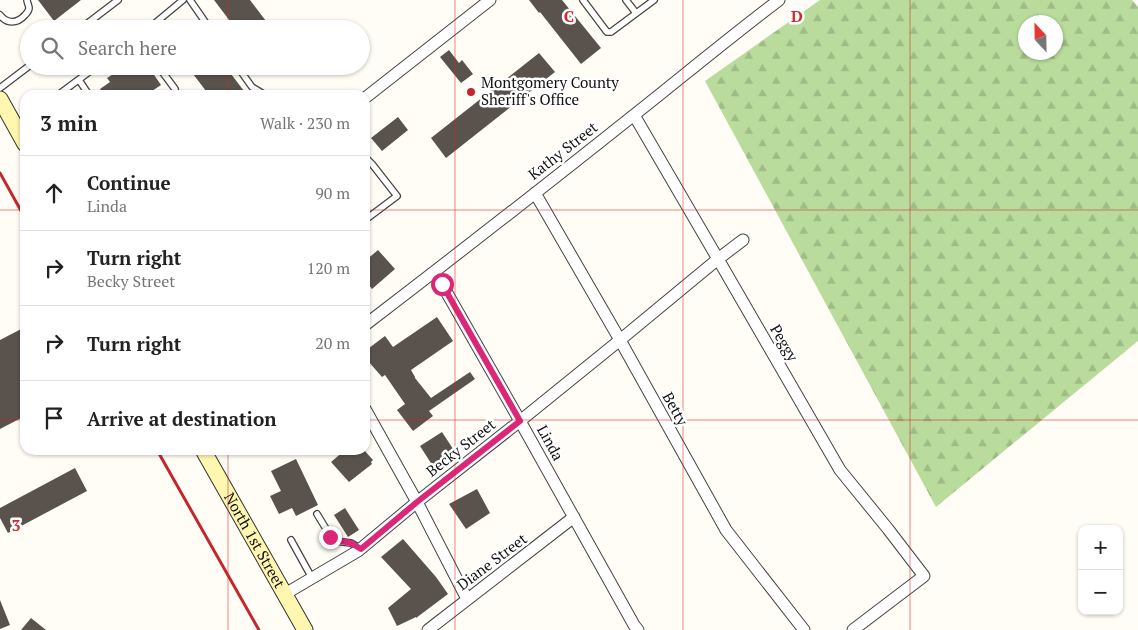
<!DOCTYPE html>
<meta charset="utf-8">
<style>
:root{--surface:#fff;--page:#f2f2f2;--text:#222;--muted:#767676;--line:#e0e0e0}
body{margin:0;font-family:"PT Serif",serif;background:var(--page);color:var(--text)}
.controls{position:absolute;right:15px;bottom:15px;display:grid;overflow:hidden;border-radius:10px;box-shadow:0 1px 4px #0004}
.controls button{width:45px;height:45px;display:grid;place-items:center;padding:0;border:0;border-bottom:1px solid var(--line);background:var(--surface);color:var(--text);font:25px sans-serif}
.compass{position:absolute;left:1018px;top:15px;width:45px;height:45px;border-radius:50%;background:var(--surface);box-shadow:0 1px 4px #0004;rotate:338deg}
.stop{position:absolute;width:15px;height:15px;margin:-11px;border:4px solid #db2777;border-radius:50%;background:#fff}
.stop.end{background:#db2777;border-color:#fff;box-shadow:0 1px 5px #0008}
.list{margin:0;padding:0;list-style:none}
h2{display:flex;justify-content:space-between;align-items:center;height:65px;margin:0;padding:0 20px;font-size:21px}
h2 small{font-size:16px;font-weight:400;color:var(--muted)}
.list li{display:grid;grid-template-columns:32px 1fr auto;gap:15px;align-items:center;box-sizing:border-box;height:75px;padding:0 20px;border-top:1px solid var(--line)}
.list b{display:block;font-size:19px;white-space:nowrap}
.list p{margin:0;font-size:16px;white-space:nowrap;color:var(--muted)}
.list em{font-size:16px;font-style:normal;color:var(--muted)}
.icon{flex:none;width:28px;height:28px;fill:none;stroke:currentColor;stroke-width:2;stroke-linecap:round;stroke-linejoin:round}
.map{position:relative;flex:none;width:1138px;height:630px;overflow:hidden}
.search{position:absolute;background:var(--surface);box-shadow:0 1px 4px #0004;left:20px;top:20px;width:350px;height:55px;display:flex;align-items:center;gap:12px;box-sizing:border-box;padding:0 18px;border-radius:28px;color:var(--muted);font-size:19px}
.panel{position:absolute;background:var(--surface);box-shadow:0 1px 4px #0004;left:20px;top:90px;width:350px;height:365px;border-radius:15px}
.map>svg:first-child{display:block}
.forest{fill:url(#forest-firs);fill-rule:evenodd}
.building{fill:#5a524d}
.lines{fill:none;stroke-linecap:round;stroke-linejoin:round}
.lane-casing{stroke:#444;stroke-width:8}
.street-casing{stroke:#444;stroke-width:13}
.secondary-casing{stroke:#333;stroke-width:17}
.lane{stroke:#fff;stroke-width:5.5}
.street{stroke:#fff;stroke-width:11}
.secondary{stroke:#fff6b0;stroke-width:15}
.rail{stroke:#c4262e;stroke-width:3}
.route{stroke:#db2777;stroke-width:6}
.grid{fill:none;stroke:#d62828;stroke-width:1;stroke-opacity:0.55}
.poi-dot{fill:#c4262e;stroke:#fff;stroke-width:2}
.labels{text-anchor:middle;stroke-width:5;stroke-linejoin:round;paint-order:stroke}
.poi-label{font-size:15px;fill:#111;stroke:#fff;text-anchor:start}
.street-label{font-size:15px;fill:#111;stroke:#fff}
.grid-label{font-size:16px;text-anchor:middle;font-weight:bold;fill:#d62828;stroke:#fff;stroke-width:5;stroke-linejoin:round;paint-order:stroke}
</style>
<div class="map">
<svg width="1138" height="630" viewBox="0 0 1138 630">
<defs>
<pattern id="forest-firs" width="22" height="20" patternUnits="userSpaceOnUse" patternTransform="scale(1.25)"><rect width="22" height="20" fill="#b9dc9c"/><path d="M5 1l3.5 6h-7zM16 11l3.5 6h-7z" fill="#9ebc85"/></pattern>
</defs>
<rect width="100%" height="100%" fill="#fffdf5"/>
<path class="forest" d="M 820,0 L 1132,0 L 1138,7 L 1138,341 L 936,507 L 705,81 ZM 1026,22 L 1056,22 L 1056,52 L 1026,52 Z"/>
<path class="building" d="M 38,0 L 81,0 L 54,21 Z
M 214,0 L 250,0 L 272,29 L 236,29 Z
M 529,0 L 562,0 L 601,48 L 581,64 L 540,12 L 539,13 Z
M 449,50 L 459,63 L 462,60 L 473,74 L 461,83 L 440,57 Z
M 539,53 L 555,72 L 446,158 L 431,138 Z
M 130,66 L 148,66 L 161,85 L 146,95 L 104,95 L 100,89 L 110,82 L 107,78 L 121,69 L 123,71 Z
M 187,66 L 225,66 L 247,95 L 209,95 Z
M 398,117 L 408,130 L 382,151 L 371,138 Z
M 378,250 L 395,269 L 372,289 L 365,280 L 365,261 Z
M 437,317 L 453,341 L 411,370 L 415,377 L 415,378 L 431,398 L 470,372 L 475,379 L 429,411 L 433,416 L 413,431 L 397,410 L 405,404 L 385,375 L 382,377 L 368,361 L 365,357 L 365,351 L 385,336 L 393,347 Z
M 25,327 L 25,416 L 0,429 L 0,340 Z
M 442,432 L 457,455 L 436,471 L 420,446 Z
M 345,450 L 364,450 L 373,460 L 371,462 L 372,464 L 349,482 L 331,462 Z
M 296,459 L 318,505 L 296,516 L 292,508 L 279,514 L 270,496 L 281,491 L 271,471 Z
M 75,468 L 87,491 L 8,533 L 0,518 L 0,508 Z
M 477,489 L 490,513 L 466,529 L 449,504 Z
M 345,508 L 359,530 L 348,537 L 334,515 Z
M 403,539 L 436,577 L 448,594 L 416,618 L 416,617 L 397,626 L 388,608 L 411,589 L 381,557 Z
M 0,600 L 10,625 L 0,629 Z
M 31,618 L 46,630 L 21,630 Z"/>
<g class="lines">
<g class="lane-casing">
<path id="lane" d="M 190,0 L 210,29
M 583,0 L 607,32 L 611,32 L 654,0
M 626,0 L 636,13
M 0,15 C 7,24 17,24 25,15 C 27,13 29,11 29,8 C 29,6 27,2 27,0
M 80,29 L 118,0
M 148,29 L 183,0
M 158,66 L 175,89 L 176,95
M 237,66 L 252,87 L 265,95
M 79,80 L 89,95
M 0,88 L 29,66
M 58,95 L 97,66
M 365,157 L 372,164 L 397,196 L 365,220
M 317,514 L 331,537 L 335,541 L 351,543 L 361,549
M 291,540 L 312,578"/>
</g>
<g class="street-casing">
<path id="street" d="M 365,98 L 490,0
M 634,115 L 718,259 L 840,470 L 888,529 L 924,576 L 853,630
M 535,193 L 620,340 L 726,530 L 804,630
M 435,272 L 520,421 L 634,625 L 638,630
M 365,325 C 455,256 545,186 634,115 C 682,77 730,37 779,0
M 365,409 L 417,502 L 467,599
M 285,594 L 358,551 L 417,502 L 520,421 L 620,340 L 718,259 L 743,240
M 428,630 L 574,517"/>
</g>
<g class="secondary-casing">
<g id="secondary">
<path d="M 0,99 L 25,144"/>
<path id="s1" d="M 203,450 L 305,630"/>
</g>
</g>
<use href="#lane" class="lane"/>
<use href="#street" class="street"/>
<use href="#secondary" class="secondary"/>
<path class="rail" d="M 0,173 L 25,218
M 157,450 L 259,630"/>
</g>
<g class="lines">
<path class="route" d="M 330,537 L 335,540 L 351,543 L 361,549 L 417,502 L 520,421 L 442,284"/>
</g>
<path class="grid" d="M 228,0 L 228,29M 455,0 L 455,630M 683,0 L 683,630M 910,0 L 910,630M 228,66 L 228,95M 0,210 L 25,210M 365,210 L 1138,210M 0,420 L 25,420M 365,420 L 1138,420M 228,450 L 228,630"/>
<circle class="poi-dot" cx="471" cy="92" r="5"/>
<g class="labels">
<g class="poi-label">
<text x="481" y="88">Montgomery County<tspan x="481" dy="17">Sheriff's Office</tspan></text>
</g>
<g class="street-label">
<text transform="translate(563 151) rotate(-38)" y="5">Kathy Street</text>
<text transform="translate(784 343) rotate(60)" y="5">Peggy</text>
<text transform="translate(675 409) rotate(61)" y="5">Betty</text>
<text transform="translate(550 443) rotate(61)" y="5">Linda</text>
<text transform="translate(461 448) rotate(-38)" y="5">Becky Street</text>
<text dy="5" stroke="none"><textPath href="#s1" startOffset="104">North 1st Street</textPath></text>
<text transform="translate(492 562) rotate(-37)" y="5">Diane Street</text>
</g>
</g>
<g class="grid-label">
<text x="569" y="22">C</text>
<text x="797" y="22">D</text>
<text x="16" y="531">3</text>
</g>
</svg>
<div class="controls">
<button>+</button>
<button>−</button>
</div>
<svg class="compass" viewBox="-18 -18 36 36"><path d="M0-13l5 13h-10z" fill="#e53935"/><path d="M0 13l5-13h-10z" fill="#767676"/></svg>
<div class="stop" style="left:442px;top:284px"></div>
<div class="stop end" style="left:330px;top:537px"></div>
<div class="search"><svg class="icon" aria-label="search" viewBox="0 0 24 24"><circle cx="10" cy="10" r="6"/><path d="M15 15l6 6"/></svg>Search here</div>
<section class="panel">
<h2>3 min<small>Walk · 230 m</small></h2>
<ul class="list">
<li><svg class="icon" aria-label="ahead" viewBox="0 0 24 24"><path d="M12 20V5M6 11l6-6 6 6"/></svg><div><b>Continue</b><p>Linda</p></div><em>90 m</em></li>
<li><svg class="icon" aria-label="right" viewBox="0 0 24 24"><path d="M7 20v-9h11M14 6l5 5-5 5"/></svg><div><b>Turn right</b><p>Becky Street</p></div><em>120 m</em></li>
<li><svg class="icon" aria-label="right" viewBox="0 0 24 24"><path d="M7 20v-9h11M14 6l5 5-5 5"/></svg><div><b>Turn right</b></div><em>20 m</em></li>
<li><svg class="icon" aria-label="arrive" viewBox="0 0 24 24"><path d="M6 21V4h12l-3 4 3 4H6"/></svg><div><b>Arrive at destination</b></div></li>
</ul>
</section>
</div>
